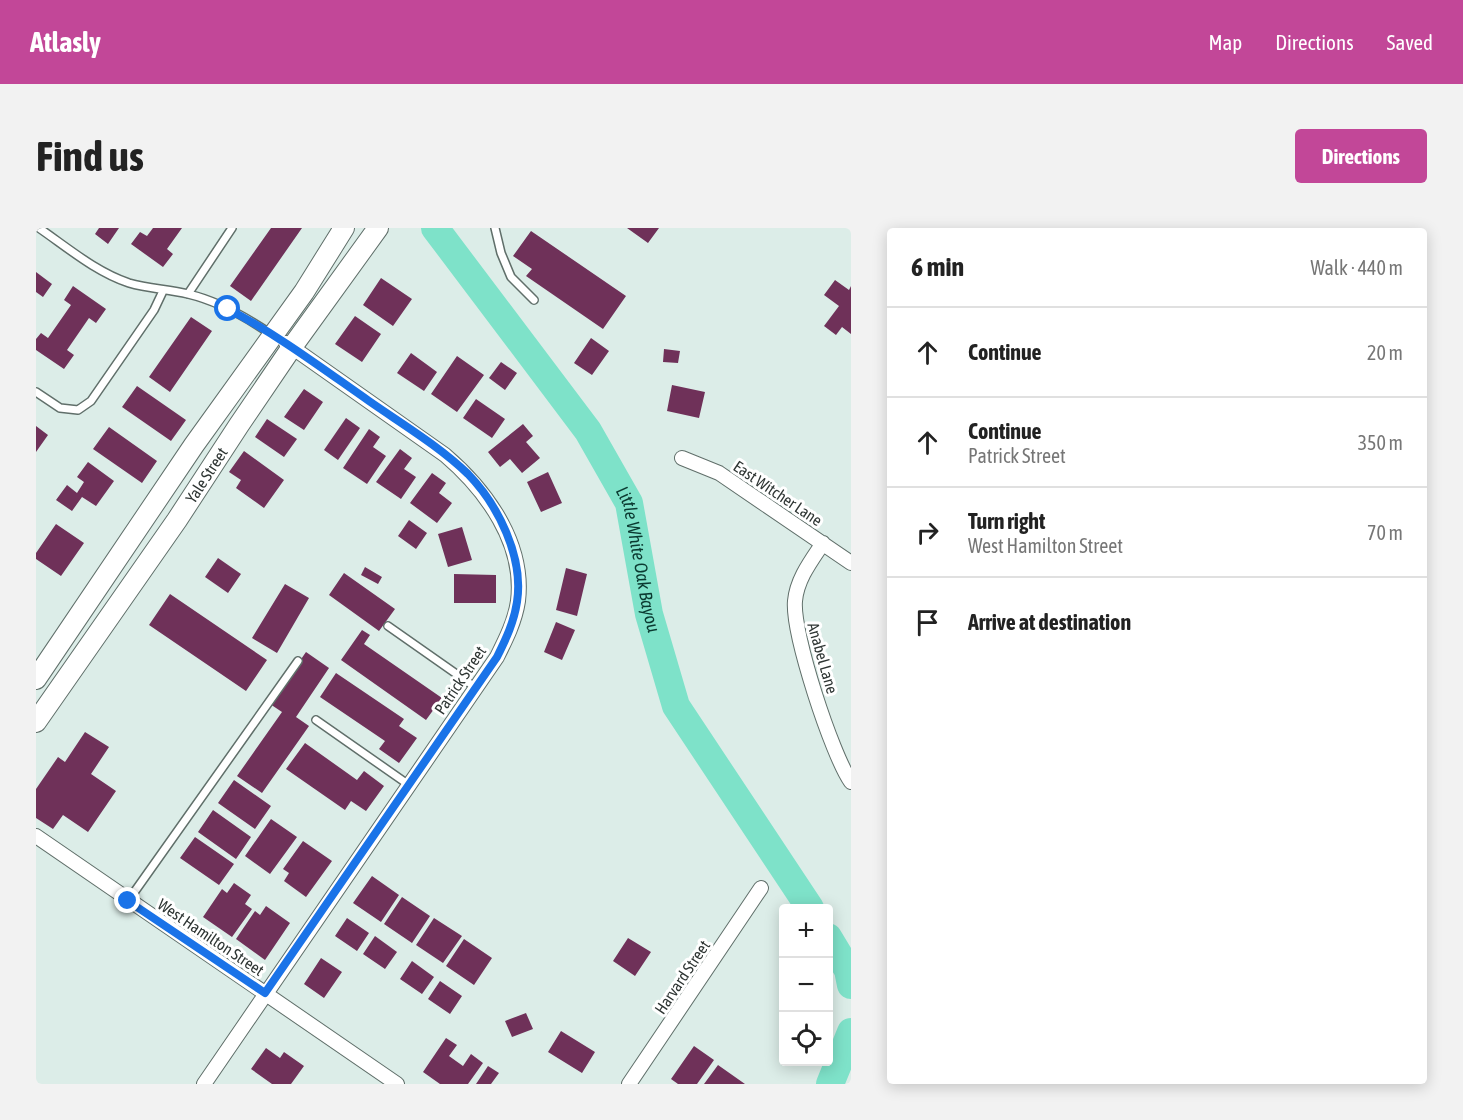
<!DOCTYPE html>
<meta charset="utf-8">
<style>
:root{--surface:#fff;--page:#f2f2f2;--text:#222;--muted:#767676;--line:#e0e0e0;--accent:#c24798}
body{margin:0;font-family:"Asap Condensed",sans-serif;background:var(--page);color:var(--text)}
.controls{position:absolute;right:18px;bottom:18px;display:grid;overflow:hidden;border-radius:6px;box-shadow:0 3px 15px #0003}
.controls button{width:54px;height:54px;display:grid;place-items:center;padding:0;border:0;border-bottom:2px solid var(--line);background:var(--surface);color:var(--text);font:30px sans-serif}
.stop{position:absolute;width:18px;height:18px;margin:-14px;border:4px solid #1a73e8;border-radius:50%;background:#fff}
.stop.end{background:#1a73e8;border-color:#fff;box-shadow:0 2px 6px #0008}
.list{margin:0;padding:0;list-style:none}
h2{display:flex;justify-content:space-between;align-items:center;height:78px;margin:0;padding:0 24px;font-size:26px}
h2 small{font-size:20px;font-weight:400;color:var(--muted)}
.list li{display:grid;grid-template-columns:39px 1fr auto;gap:18px;align-items:center;box-sizing:border-box;height:90px;padding:0 24px;border-top:2px solid var(--line)}
.list b{display:block;font-size:22px;white-space:nowrap}
.list p{margin:0;font-size:20px;white-space:nowrap;color:var(--muted)}
.list em{font-size:20px;font-style:normal;color:var(--muted)}
.icon{flex:none;width:33px;height:33px;fill:none;stroke:currentColor;stroke-width:2;stroke-linecap:round;stroke-linejoin:round}
.map{position:relative;flex:none;width:815px;height:856px;overflow:hidden;border-radius:6px}
header{display:flex;align-items:center;gap:36px;box-sizing:border-box;height:84px;padding:0 30px;background:var(--accent);color:#fff}
header strong{font-size:28px}
nav{display:flex;gap:33px;margin-inline-start:auto;font-size:21px}
.intro{display:flex;align-items:center;justify-content:space-between;box-sizing:border-box;height:144px;padding:0 36px}
h1{margin:0;font-size:42px}
.button{padding:15px 27px;border-radius:6px;background:var(--accent);color:#fff;font-size:21px;font-weight:700}
main{display:flex;gap:36px;padding:0 36px}
aside{flex:1;background:var(--surface);border-radius:6px;box-shadow:0 3px 15px #0003}
.map>svg:first-child{display:block}
.lines{fill:none;stroke-linecap:round;stroke-linejoin:round}
.river{stroke:#7ee2c9;stroke-width:28}
.building{fill:#6f3159}
.service-casing{stroke:#606f6a;stroke-width:10}
.minor-casing{stroke:#606f6a;stroke-width:16}
.secondary-casing{stroke:#606f6a;stroke-width:22}
.service{stroke:#fff;stroke-width:7}
.minor{stroke:#fff;stroke-width:14}
.secondary{stroke:#fff;stroke-width:20}
.route{stroke:#1a73e8;stroke-width:8}
.labels{text-anchor:middle;stroke-width:6;stroke-linejoin:round;paint-order:stroke}
.street-label{font-size:16px;fill:#2e3533;stroke:#fff}
.water-label{font-size:18px;font-style:italic;fill:#0b3a31;stroke:#fff}
</style>
<header>
<strong>Atlasly</strong>
<nav><a>Map</a><a>Directions</a><a>Saved</a></nav>
</header>
<div class="intro"><h1>Find us</h1><a class="button">Directions</a></div>
<main>
<div class="map">
<svg width="815" height="856" viewBox="0 0 815 856">
<rect width="100%" height="100%" fill="#dcede8"/>
<g class="lines">
<g class="river">
<path id="s1" d="M 399,0 L 552,203 L 593,275 L 613,386 L 640,478 L 774,680"/>
<path d="M 792,709 L 812,742 L 815,757"/>
<path d="M 794,856 L 815,804"/>
</g>
</g>
<path class="building" d="M 63,0 L 83,0 L 72,16 L 59,6 Z
M 117,0 L 146,0 L 131,21 L 137,26 L 127,39 L 95,16 L 104,4 L 111,8 Z
M 235,0 L 266,0 L 215,73 L 194,58 Z
M 591,0 L 623,0 L 612,15 Z
M 495,3 L 590,68 L 567,101 L 490,48 L 496,41 L 477,28 Z
M 0,44 L 16,56 L 7,69 L 0,64 Z
M 345,50 L 376,71 L 357,98 L 327,77 Z
M 799,52 L 813,62 L 815,58 L 815,106 L 806,99 L 800,107 L 788,98 L 803,78 L 788,67 Z
M 37,58 L 70,81 L 60,95 L 53,90 L 31,122 L 38,127 L 28,141 L 0,122 L 0,111 L 5,105 L 12,110 L 35,77 L 28,72 Z
M 319,88 L 345,106 L 326,134 L 299,116 Z
M 155,89 L 176,103 L 134,164 L 113,149 Z
M 555,110 L 573,123 L 556,147 L 538,135 Z
M 628,121 L 644,123 L 642,135 L 627,134 Z
M 375,125 L 401,144 L 388,163 L 361,145 Z
M 421,128 L 448,147 L 421,184 L 395,166 Z
M 465,134 L 481,145 L 469,162 L 453,150 Z
M 636,157 L 669,164 L 663,190 L 631,183 Z
M 101,158 L 150,192 L 135,213 L 86,179 Z
M 268,161 L 287,174 L 268,202 L 248,189 Z
M 440,171 L 469,191 L 456,210 L 427,190 Z
M 310,190 L 324,200 L 302,232 L 288,222 Z
M 231,191 L 261,211 L 248,229 L 219,209 Z
M 487,196 L 497,208 L 490,214 L 504,230 L 486,245 L 474,231 L 464,239 L 452,224 Z
M 0,198 L 12,207 L 0,224 Z
M 73,199 L 121,233 L 106,255 L 57,221 Z
M 333,201 L 344,209 L 337,219 L 350,228 L 331,256 L 307,240 Z
M 364,221 L 376,230 L 368,241 L 380,249 L 365,271 L 340,254 Z
M 208,223 L 248,252 L 228,280 L 200,260 L 205,252 L 193,244 Z
M 52,234 L 78,253 L 60,278 L 46,269 L 36,283 L 20,272 L 31,257 L 41,265 L 48,254 L 41,249 Z
M 512,244 L 526,275 L 505,284 L 491,254 Z
M 396,245 L 410,255 L 403,265 L 416,275 L 401,295 L 374,275 Z
M 373,292 L 391,305 L 380,321 L 362,308 Z
M 20,296 L 48,315 L 25,348 L 0,331 L 0,325 Z
M 426,299 L 436,332 L 412,339 L 402,306 Z
M 182,330 L 205,346 L 192,365 L 169,349 Z
M 329,339 L 346,349 L 342,356 L 325,347 Z
M 530,340 L 551,346 L 541,388 L 520,382 Z
M 308,345 L 359,381 L 343,403 L 293,367 Z
M 418,346 L 460,347 L 460,375 L 418,375 Z
M 249,356 L 273,370 L 241,425 L 216,410 Z
M 134,366 L 231,432 L 210,463 L 113,397 Z
M 520,394 L 539,402 L 526,432 L 508,424 Z
M 326,402 L 334,407 L 328,416 L 406,470 L 390,492 L 305,432 Z
M 270,424 L 293,440 L 260,489 L 273,498 L 226,565 L 201,548 L 246,484 L 234,476 Z
M 300,445 L 368,491 L 363,498 L 381,510 L 363,535 L 343,521 L 349,513 L 284,469 Z
M 49,504 L 73,519 L 55,546 L 80,563 L 52,604 L 27,587 L 17,601 L 0,590 L 0,561 L 22,529 L 29,534 Z
M 269,515 L 321,552 L 328,543 L 348,558 L 330,583 L 315,573 L 309,582 L 250,541 Z
M 198,552 L 235,578 L 219,601 L 182,575 Z
M 177,582 L 215,609 L 200,631 L 162,604 Z
M 235,591 L 261,609 L 234,646 L 209,628 Z
M 159,609 L 198,636 L 183,657 L 144,630 Z
M 267,613 L 296,633 L 270,669 L 248,653 L 253,645 L 247,641 Z
M 336,648 L 363,667 L 345,694 L 317,675 Z
M 198,655 L 215,667 L 209,676 L 216,681 L 196,709 L 167,689 L 186,661 L 191,665 Z
M 366,669 L 394,688 L 376,715 L 348,696 Z
M 230,678 L 254,695 L 229,732 L 200,711 L 219,683 L 224,687 Z
M 311,690 L 333,705 L 321,723 L 299,708 Z
M 398,690 L 426,708 L 407,735 L 380,717 Z
M 339,708 L 361,724 L 349,741 L 327,726 Z
M 592,710 L 615,724 L 599,748 L 577,733 Z
M 428,711 L 456,730 L 438,757 L 410,738 Z
M 285,730 L 306,744 L 288,770 L 268,756 Z
M 376,733 L 398,749 L 386,766 L 364,751 Z
M 404,753 L 426,768 L 414,786 L 392,771 Z
M 490,785 L 497,801 L 476,809 L 469,793 Z
M 525,803 L 559,824 L 546,845 L 512,824 Z
M 410,810 L 421,817 L 413,828 L 427,838 L 435,826 L 447,835 L 432,856 L 404,856 L 387,844 Z
M 658,818 L 678,832 L 661,856 L 642,856 L 635,851 Z
M 230,820 L 244,830 L 248,824 L 268,838 L 255,856 L 236,856 L 215,841 Z
M 682,837 L 709,856 L 668,856 Z
M 452,838 L 463,845 L 455,856 L 440,856 Z"/>
<g class="lines">
<g class="service-casing">
<path id="service" d="M 3,0 C 32,20 60,44 93,55 C 113,61 133,61 152,66 C 182,73 210,89 235,106
M 459,0 L 465,25 L 475,49 L 498,72
M 152,66 L 196,0
M 0,164 L 24,180 L 42,182 L 55,173 L 118,82 L 127,63
M 352,398 L 439,459
M 280,492 L 373,557
M 92,673 L 262,433"/>
</g>
<g class="minor-casing">
<path id="minor" d="M 646,230 L 683,245 L 815,335
M 787,315 C 775,333 761,351 759,373 C 756,405 796,527 815,554
M 0,608 L 361,856
M 168,856 L 461,429 C 470,411 479,393 482,373 C 489,315 450,262 409,227 L 250,115
M 593,856 L 725,660"/>
</g>
<g class="secondary-casing">
<g id="secondary">
<path d="M 0,451 L 158,217 L 268,64 L 308,0"/>
<path id="s2" d="M 0,494 L 141,292 L 203,197 L 256,119 L 342,0"/>
</g>
</g>
<use href="#service" class="service"/>
<use href="#minor" class="minor"/>
<use href="#secondary" class="secondary"/>
</g>
<g class="lines">
<path class="route" d="M 92,673 L 229,765 L 461,429 C 470,411 478,394 481,374 C 488,329 462,277 432,246 C 403,218 366,196 333,173 C 287,141 242,107 192,81"/>
</g>
<g class="labels">
<g class="street-label">
<text dy="6" stroke="none"><textPath href="#s2" startOffset="300">Yale Street</textPath></text>
<text transform="translate(742 265) rotate(34)" y="6">East Witcher Lane</text>
<text transform="translate(787 430) rotate(74)" y="6">Anabel Lane</text>
<text transform="translate(424 452) rotate(-56)" y="6">Patrick Street</text>
<text transform="translate(175 709) rotate(34)" y="6">West Hamilton Street</text>
<text transform="translate(646 749) rotate(-56)" y="6">Harvard Street</text>
</g>
<g class="water-label">
<text dy="6" stroke="none"><textPath href="#s1" startOffset="394">Little White Oak Bayou</textPath></text>
</g>
</g>
</svg>
<div class="controls">
<button>+</button>
<button>−</button>
<button><svg class="icon" aria-label="locate" viewBox="0 0 24 24"><circle cx="12" cy="12" r="6"/><path d="M12 2v4M12 18v4M2 12h4M18 12h4"/></svg></button>
</div>
<div class="stop" style="left:192px;top:81px"></div>
<div class="stop end" style="left:92px;top:673px"></div>
</div>
<aside>
<h2>6 min<small>Walk · 440 m</small></h2>
<ul class="list">
<li><svg class="icon" aria-label="ahead" viewBox="0 0 24 24"><path d="M12 20V5M6 11l6-6 6 6"/></svg><div><b>Continue</b></div><em>20 m</em></li>
<li><svg class="icon" aria-label="ahead" viewBox="0 0 24 24"><path d="M12 20V5M6 11l6-6 6 6"/></svg><div><b>Continue</b><p>Patrick Street</p></div><em>350 m</em></li>
<li><svg class="icon" aria-label="right" viewBox="0 0 24 24"><path d="M7 20v-9h11M14 6l5 5-5 5"/></svg><div><b>Turn right</b><p>West Hamilton Street</p></div><em>70 m</em></li>
<li><svg class="icon" aria-label="arrive" viewBox="0 0 24 24"><path d="M6 21V4h12l-3 4 3 4H6"/></svg><div><b>Arrive at destination</b></div></li>
</ul>
</aside>
</main>
